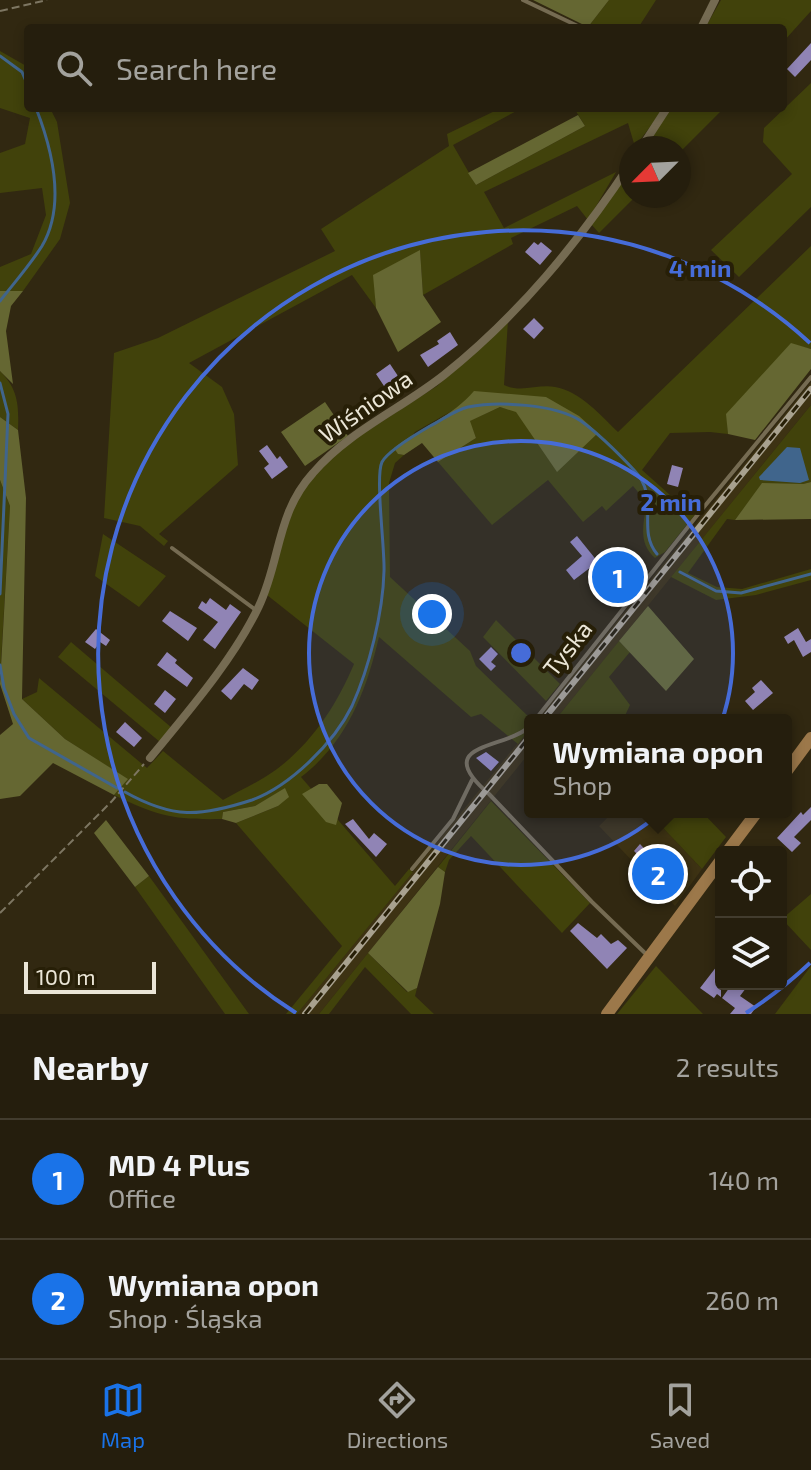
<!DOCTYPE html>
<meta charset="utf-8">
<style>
:root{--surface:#251e0d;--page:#312b1b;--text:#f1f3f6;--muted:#a3a29d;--line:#423c2e;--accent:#1a73e8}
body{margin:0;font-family:"Exo 2",sans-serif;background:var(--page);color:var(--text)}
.controls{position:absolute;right:24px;bottom:24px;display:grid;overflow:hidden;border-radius:8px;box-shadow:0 4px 12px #0003}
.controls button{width:72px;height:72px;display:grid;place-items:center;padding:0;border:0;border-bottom:2px solid var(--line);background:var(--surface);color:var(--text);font:40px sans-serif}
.compass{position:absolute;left:619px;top:136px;width:72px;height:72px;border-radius:50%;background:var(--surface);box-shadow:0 4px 12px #0003;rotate:246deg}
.scale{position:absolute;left:24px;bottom:20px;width:132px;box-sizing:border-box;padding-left:8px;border:4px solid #ebe6d7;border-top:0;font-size:22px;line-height:28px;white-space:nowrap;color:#ebe6d7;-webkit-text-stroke:6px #271f07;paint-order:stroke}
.you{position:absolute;left:432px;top:614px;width:28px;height:28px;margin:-20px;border:6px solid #fff;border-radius:50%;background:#1a73e8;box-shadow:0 0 0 12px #1a73e833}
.badge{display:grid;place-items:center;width:52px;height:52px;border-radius:50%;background:var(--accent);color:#fff;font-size:26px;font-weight:700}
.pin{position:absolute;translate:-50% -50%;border:4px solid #fff;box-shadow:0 2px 8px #0006}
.popup{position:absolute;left:524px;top:714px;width:268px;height:104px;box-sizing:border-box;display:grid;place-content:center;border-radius:8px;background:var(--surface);filter:drop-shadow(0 2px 6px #0005);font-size:26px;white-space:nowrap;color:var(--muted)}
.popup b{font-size:30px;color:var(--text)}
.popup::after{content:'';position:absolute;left:50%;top:100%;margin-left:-16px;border:16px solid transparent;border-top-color:var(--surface)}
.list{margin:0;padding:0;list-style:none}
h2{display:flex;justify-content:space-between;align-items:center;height:104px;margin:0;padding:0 32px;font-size:34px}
h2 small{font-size:26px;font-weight:400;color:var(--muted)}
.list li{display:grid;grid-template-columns:52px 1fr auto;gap:24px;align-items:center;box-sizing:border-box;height:120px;padding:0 32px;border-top:2px solid var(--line)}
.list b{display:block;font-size:30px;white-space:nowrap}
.list p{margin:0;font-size:26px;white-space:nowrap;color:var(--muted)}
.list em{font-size:26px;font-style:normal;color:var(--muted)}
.icon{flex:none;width:44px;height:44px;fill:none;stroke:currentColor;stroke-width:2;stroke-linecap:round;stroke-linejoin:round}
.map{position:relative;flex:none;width:811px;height:1014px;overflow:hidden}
.search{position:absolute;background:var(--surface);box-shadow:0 4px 12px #0003;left:24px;right:24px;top:24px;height:88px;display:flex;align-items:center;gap:20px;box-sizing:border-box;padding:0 28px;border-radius:8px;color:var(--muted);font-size:30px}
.sheet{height:344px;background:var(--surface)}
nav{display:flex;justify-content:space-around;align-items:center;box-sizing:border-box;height:112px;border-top:2px solid var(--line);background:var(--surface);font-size:22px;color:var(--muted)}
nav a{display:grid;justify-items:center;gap:4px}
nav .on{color:var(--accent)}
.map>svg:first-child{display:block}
.built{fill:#3d3213}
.green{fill:#41420b}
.forest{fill:#656732}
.water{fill:#40658c}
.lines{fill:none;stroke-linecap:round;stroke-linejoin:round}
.stream{stroke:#40658c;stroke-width:3}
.building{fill:#9084b5}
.path{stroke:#7d7662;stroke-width:2;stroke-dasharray:8 4;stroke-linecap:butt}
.service{stroke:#756b52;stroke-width:4}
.minor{stroke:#756b52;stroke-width:8}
.primary{stroke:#9c784a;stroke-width:12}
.rail-casing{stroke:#a8a18f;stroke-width:6}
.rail{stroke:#271f07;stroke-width:3;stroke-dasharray:9;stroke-linecap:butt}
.ring{fill:none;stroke:#466cd8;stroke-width:4}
.labels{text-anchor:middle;stroke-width:8;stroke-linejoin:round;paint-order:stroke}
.street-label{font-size:24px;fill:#ebe6d7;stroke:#271f07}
.centre{fill:#466cd8;stroke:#271f07;stroke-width:4}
.ring-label{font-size:24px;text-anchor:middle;font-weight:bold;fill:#466cd8;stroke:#271f07;stroke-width:8;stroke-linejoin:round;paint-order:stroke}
</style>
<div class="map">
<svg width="811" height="1014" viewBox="0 0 811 1014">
<rect width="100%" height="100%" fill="#312811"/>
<path class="built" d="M 811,382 L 811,405 L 555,720 L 537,720 Z
M 530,728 L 530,752 L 319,1014 L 297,1014 Z
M 613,812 L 648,812 L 702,869 L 675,906 L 599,826 Z"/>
<path class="green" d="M 609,0 L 656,0 L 638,28 L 588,27 Z
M 721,0 L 811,0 L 811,11 L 783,42 L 783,28 L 705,28 Z
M 0,51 L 28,67 L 28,108 L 50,108 L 57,122 L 70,203 L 60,239 L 23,291 L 0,291 L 0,267 L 31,254 L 46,215 L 42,188 L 0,193 L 0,153 L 25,144 L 30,118 L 0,108 Z
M 811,83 L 811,207 L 739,277 L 711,250 L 792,174 L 763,142 L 764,128 Z
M 501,108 L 522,108 L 453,145 L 476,185 L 585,126 L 574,108 L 664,108 L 635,147 L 628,123 L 484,192 L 504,228 L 616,172 L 588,220 L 577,206 L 511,238 L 513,244 L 423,295 L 420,251 L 374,275 L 376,308 L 352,275 L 189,363 L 222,387 L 234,414 L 238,465 L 159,534 L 168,541 L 164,546 L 140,526 L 104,518 L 114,353 L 158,338 L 335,251 L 321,229 L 449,146 L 447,134 Z
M 670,108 L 724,108 L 679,153 L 679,148 L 644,148 Z
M 631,166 L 631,196 L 636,196 L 599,233 L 591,224 Z
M 811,246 L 811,349 L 791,344 L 727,414 L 728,434 L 710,432 L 670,433 L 642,470 L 670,495 L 701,507 L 665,552 L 655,558 C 638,543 643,524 647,503 L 633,486 L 606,511 L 602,506 L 583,522 L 548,480 L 492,525 L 438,462 L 476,438 L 469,421 L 500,407 L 516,411 L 557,471 L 546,397 L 462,405 L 415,432 L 398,454 L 404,455 L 395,463 L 389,483 L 390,577 L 470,651 L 476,666 L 532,720 L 530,728 L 518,744 L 481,714 L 471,717 L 379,637 C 366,692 347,742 301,777 L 395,886 L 409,869 L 413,872 L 297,1014 L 286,1014 L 342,946 L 236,823 L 278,806 L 285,789 L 255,806 L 223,812 L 222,819 C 174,820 157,816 114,795 L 127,779 L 65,739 L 22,699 L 37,692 L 39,678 L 147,768 L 163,751 L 223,800 C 241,790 261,781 277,769 C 313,742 337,704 354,664 L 267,595 L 291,509 L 313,476 L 344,446 L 437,386 L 508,320 L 504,385 C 520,393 538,384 555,387 C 580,391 601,416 618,432 Z
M 0,371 C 18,389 19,405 18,430 L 0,417 Z
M 811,405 L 811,482 L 803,484 L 762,484 L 735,520 L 727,519 L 688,573 L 717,587 L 742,589 L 811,569 L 811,580 L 756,595 L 716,600 L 671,577 Z
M 0,480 L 10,506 L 0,679 Z
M 103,534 L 166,576 L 139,607 L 95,576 Z
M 496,620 L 560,684 L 546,701 L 483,637 Z
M 619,641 L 630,652 L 609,677 L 630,705 L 623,720 L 555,720 Z
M 71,642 L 172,728 L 160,742 L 58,657 Z
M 491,801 L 590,903 L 562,933 L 471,836 L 449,860 L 445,872 L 438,867 Z
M 648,812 L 702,812 L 726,837 L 702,869 Z
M 149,876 L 249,1014 L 225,1014 L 135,887 Z
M 811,894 L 811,950 L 782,919 Z
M 368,953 L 407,992 L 417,988 L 415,996 L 434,1014 L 411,1014 L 365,967 L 329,1014 L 319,1014 Z
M 656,966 L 703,1014 L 617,1014 Z
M 811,966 L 811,1014 L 775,1014 Z"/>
<path class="forest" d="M 533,0 L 609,0 L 588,27 Z
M 578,115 L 585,126 L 476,185 L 468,173 Z
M 420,250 L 423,295 L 441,322 L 398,352 L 376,308 L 373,275 Z
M 0,291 L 23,291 L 11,306 L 6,331 L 13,384 L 0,371 Z
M 791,343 L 811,349 L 811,369 L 755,440 L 728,434 L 726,414 Z
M 474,391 L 546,397 L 579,416 L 598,433 L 557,472 L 516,412 L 500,407 L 470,421 L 476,438 L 438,462 L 422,443 L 404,455 L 398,454 L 394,448 C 420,428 453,416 474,391 Z
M 325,402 L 348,436 L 305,466 L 281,432 Z
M 0,417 L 18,430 L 26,498 L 22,699 L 65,739 L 128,779 L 114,795 L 53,763 L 20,796 L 0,799 L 0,735 L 13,724 L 0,684 L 10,506 L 0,480 Z
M 811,482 L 811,519 L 735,520 L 762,483 L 803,484 Z
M 648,606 L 694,659 L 666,691 L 619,641 Z
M 319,784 L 327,784 L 342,803 L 336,825 L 326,822 L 302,794 Z
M 285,788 L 289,797 L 278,806 L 236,823 L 222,819 L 223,812 L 255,806 Z
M 106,820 L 149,876 L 135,887 L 94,833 Z
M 438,867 L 445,872 L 440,904 L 417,988 L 408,992 L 368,953 Z"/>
<path class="water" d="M 787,447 L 800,448 L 809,480 L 800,483 L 760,480 L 759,477 Z"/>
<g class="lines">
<path class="stream" d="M 0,56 L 22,72 L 28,86
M 0,301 C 14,283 30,265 42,246 C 66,205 52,149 36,108
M 0,383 L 8,414 L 0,594
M 680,572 L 716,591 L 741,593 L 811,574
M 0,665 L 4,688 L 14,714 L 29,738 L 117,788
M 125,792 C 173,819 200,817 252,800 C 290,786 334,743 352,706 C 369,668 383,613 384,571 C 385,549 375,477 382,462 C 388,451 418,433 430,426 C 442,420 455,410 468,407 C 498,401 555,404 581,421 C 599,434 619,454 634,470 C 661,498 636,529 657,554"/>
</g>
<path class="building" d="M 811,43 L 811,60 L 795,77 L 787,69 Z
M 534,242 L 538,245 L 541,242 L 552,251 L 540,265 L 525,252 Z
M 534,318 L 544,328 L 534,339 L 523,329 Z
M 450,332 L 458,345 L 428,367 L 420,355 L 439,344 L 437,341 Z
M 390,364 L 400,379 L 386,389 L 376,374 Z
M 267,445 L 277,459 L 280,456 L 288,467 L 272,479 L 264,468 L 269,464 L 259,451 Z
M 672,465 L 683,468 L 678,487 L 667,484 Z
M 577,536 L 598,562 L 606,558 L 615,568 L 602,579 L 591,567 L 574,580 L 566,570 L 582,556 L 570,542 Z
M 210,598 L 226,610 L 230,604 L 241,612 L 215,649 L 203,640 L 218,622 L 198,608 L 202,601 L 206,604 Z
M 170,611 L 197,628 L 188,641 L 162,621 Z
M 798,628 L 806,642 L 811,639 L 811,652 L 803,657 L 794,640 L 788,644 L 784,637 Z
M 96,629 L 110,640 L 106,646 L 100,642 L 95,649 L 85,642 Z
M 491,647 L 498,654 L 491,662 L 496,666 L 491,671 L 479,659 Z
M 167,652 L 177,660 L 175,663 L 193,678 L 187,687 L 157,665 Z
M 243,668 L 259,680 L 252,690 L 244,684 L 231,700 L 221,691 Z
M 761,680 L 773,693 L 753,710 L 745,701 L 755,692 L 752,688 Z
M 165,690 L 176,699 L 165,713 L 154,704 Z
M 125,722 L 142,738 L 134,747 L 116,732 Z
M 486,752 L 499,762 L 491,771 L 476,758 Z
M 811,807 L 811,820 L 794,837 L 801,843 L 792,852 L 777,838 L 801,812 L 803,815 Z
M 353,819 L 369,839 L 374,833 L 387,844 L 376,857 L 345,824 Z
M 640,844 L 666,872 L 658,881 L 633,858 L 637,854 L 634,851 Z
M 578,923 L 597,938 L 601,934 L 611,944 L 618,940 L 627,948 L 607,969 L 570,931 Z
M 717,966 L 721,970 L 721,997 L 717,994 L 714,998 L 700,988 Z
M 732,984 L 749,984 L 740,996 L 756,1007 L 751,1014 L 730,1014 L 735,1008 L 722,998 Z"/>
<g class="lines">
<path class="path" d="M 0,11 L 47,0
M 0,913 L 112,801 L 144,764"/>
<path class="service" d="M 523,0 L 582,28
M 172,548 L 257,611
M 535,720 L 699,513 L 811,377
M 530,726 C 506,750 429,742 489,794 L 592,902 L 647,955
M 412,869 L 453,819 L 472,780"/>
<path class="minor" d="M 701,28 L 715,0
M 641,148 L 667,108
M 150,758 C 187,713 234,659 259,606 C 281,559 276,514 313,473 C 349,431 401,409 444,375 C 519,315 578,243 631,163"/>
<path class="primary" d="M 786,772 L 811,738
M 727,852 L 757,812
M 607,1014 L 721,860"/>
<g class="rail-casing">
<path id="rail" d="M 543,720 L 811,389
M 305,1014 L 530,736"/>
</g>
<use href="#rail" class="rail"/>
</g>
<circle cx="521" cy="653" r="212" fill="#466cd8" fill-opacity=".12"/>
<g class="ring">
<circle cx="521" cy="653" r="212"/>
<path d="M810 963A424 424 0 0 1 746 1013M296 1013A424 424 0 1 1 810 343"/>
</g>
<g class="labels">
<g class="street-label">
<text transform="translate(366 407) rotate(-35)" y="8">Wiśniowa</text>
<text transform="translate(568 649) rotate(-52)" y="8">Tyska</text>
</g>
</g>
<circle cx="521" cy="653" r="12" class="centre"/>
<g class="ring-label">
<text x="700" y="277">4 min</text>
<text x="671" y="511">2 min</text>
</g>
</svg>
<div class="controls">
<button><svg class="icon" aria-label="locate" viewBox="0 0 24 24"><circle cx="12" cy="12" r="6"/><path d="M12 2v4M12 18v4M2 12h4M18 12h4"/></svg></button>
<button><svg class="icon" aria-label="layers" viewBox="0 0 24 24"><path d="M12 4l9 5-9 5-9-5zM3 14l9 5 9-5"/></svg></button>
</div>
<svg class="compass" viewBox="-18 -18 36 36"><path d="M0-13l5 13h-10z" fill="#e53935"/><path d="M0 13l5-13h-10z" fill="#a3a29d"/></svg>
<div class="scale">100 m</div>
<div class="you"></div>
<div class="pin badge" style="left:618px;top:577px">1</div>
<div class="pin badge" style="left:658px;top:874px">2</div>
<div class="popup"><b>Wymiana opon</b>Shop</div>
<div class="search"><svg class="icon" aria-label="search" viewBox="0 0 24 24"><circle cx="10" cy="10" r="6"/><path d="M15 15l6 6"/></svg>Search here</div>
</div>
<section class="sheet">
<h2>Nearby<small>2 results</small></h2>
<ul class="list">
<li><span class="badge">1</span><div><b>MD 4 Plus</b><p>Office</p></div><em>140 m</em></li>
<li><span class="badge">2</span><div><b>Wymiana opon</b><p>Shop · Śląska</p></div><em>260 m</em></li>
</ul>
</section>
<nav>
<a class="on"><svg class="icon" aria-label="map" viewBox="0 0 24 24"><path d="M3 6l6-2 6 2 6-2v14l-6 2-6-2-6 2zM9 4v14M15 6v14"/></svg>Map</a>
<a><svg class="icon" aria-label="directions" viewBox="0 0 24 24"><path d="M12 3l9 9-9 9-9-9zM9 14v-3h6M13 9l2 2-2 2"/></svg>Directions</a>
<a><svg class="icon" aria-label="saved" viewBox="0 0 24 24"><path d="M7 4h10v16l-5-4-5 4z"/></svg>Saved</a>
</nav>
